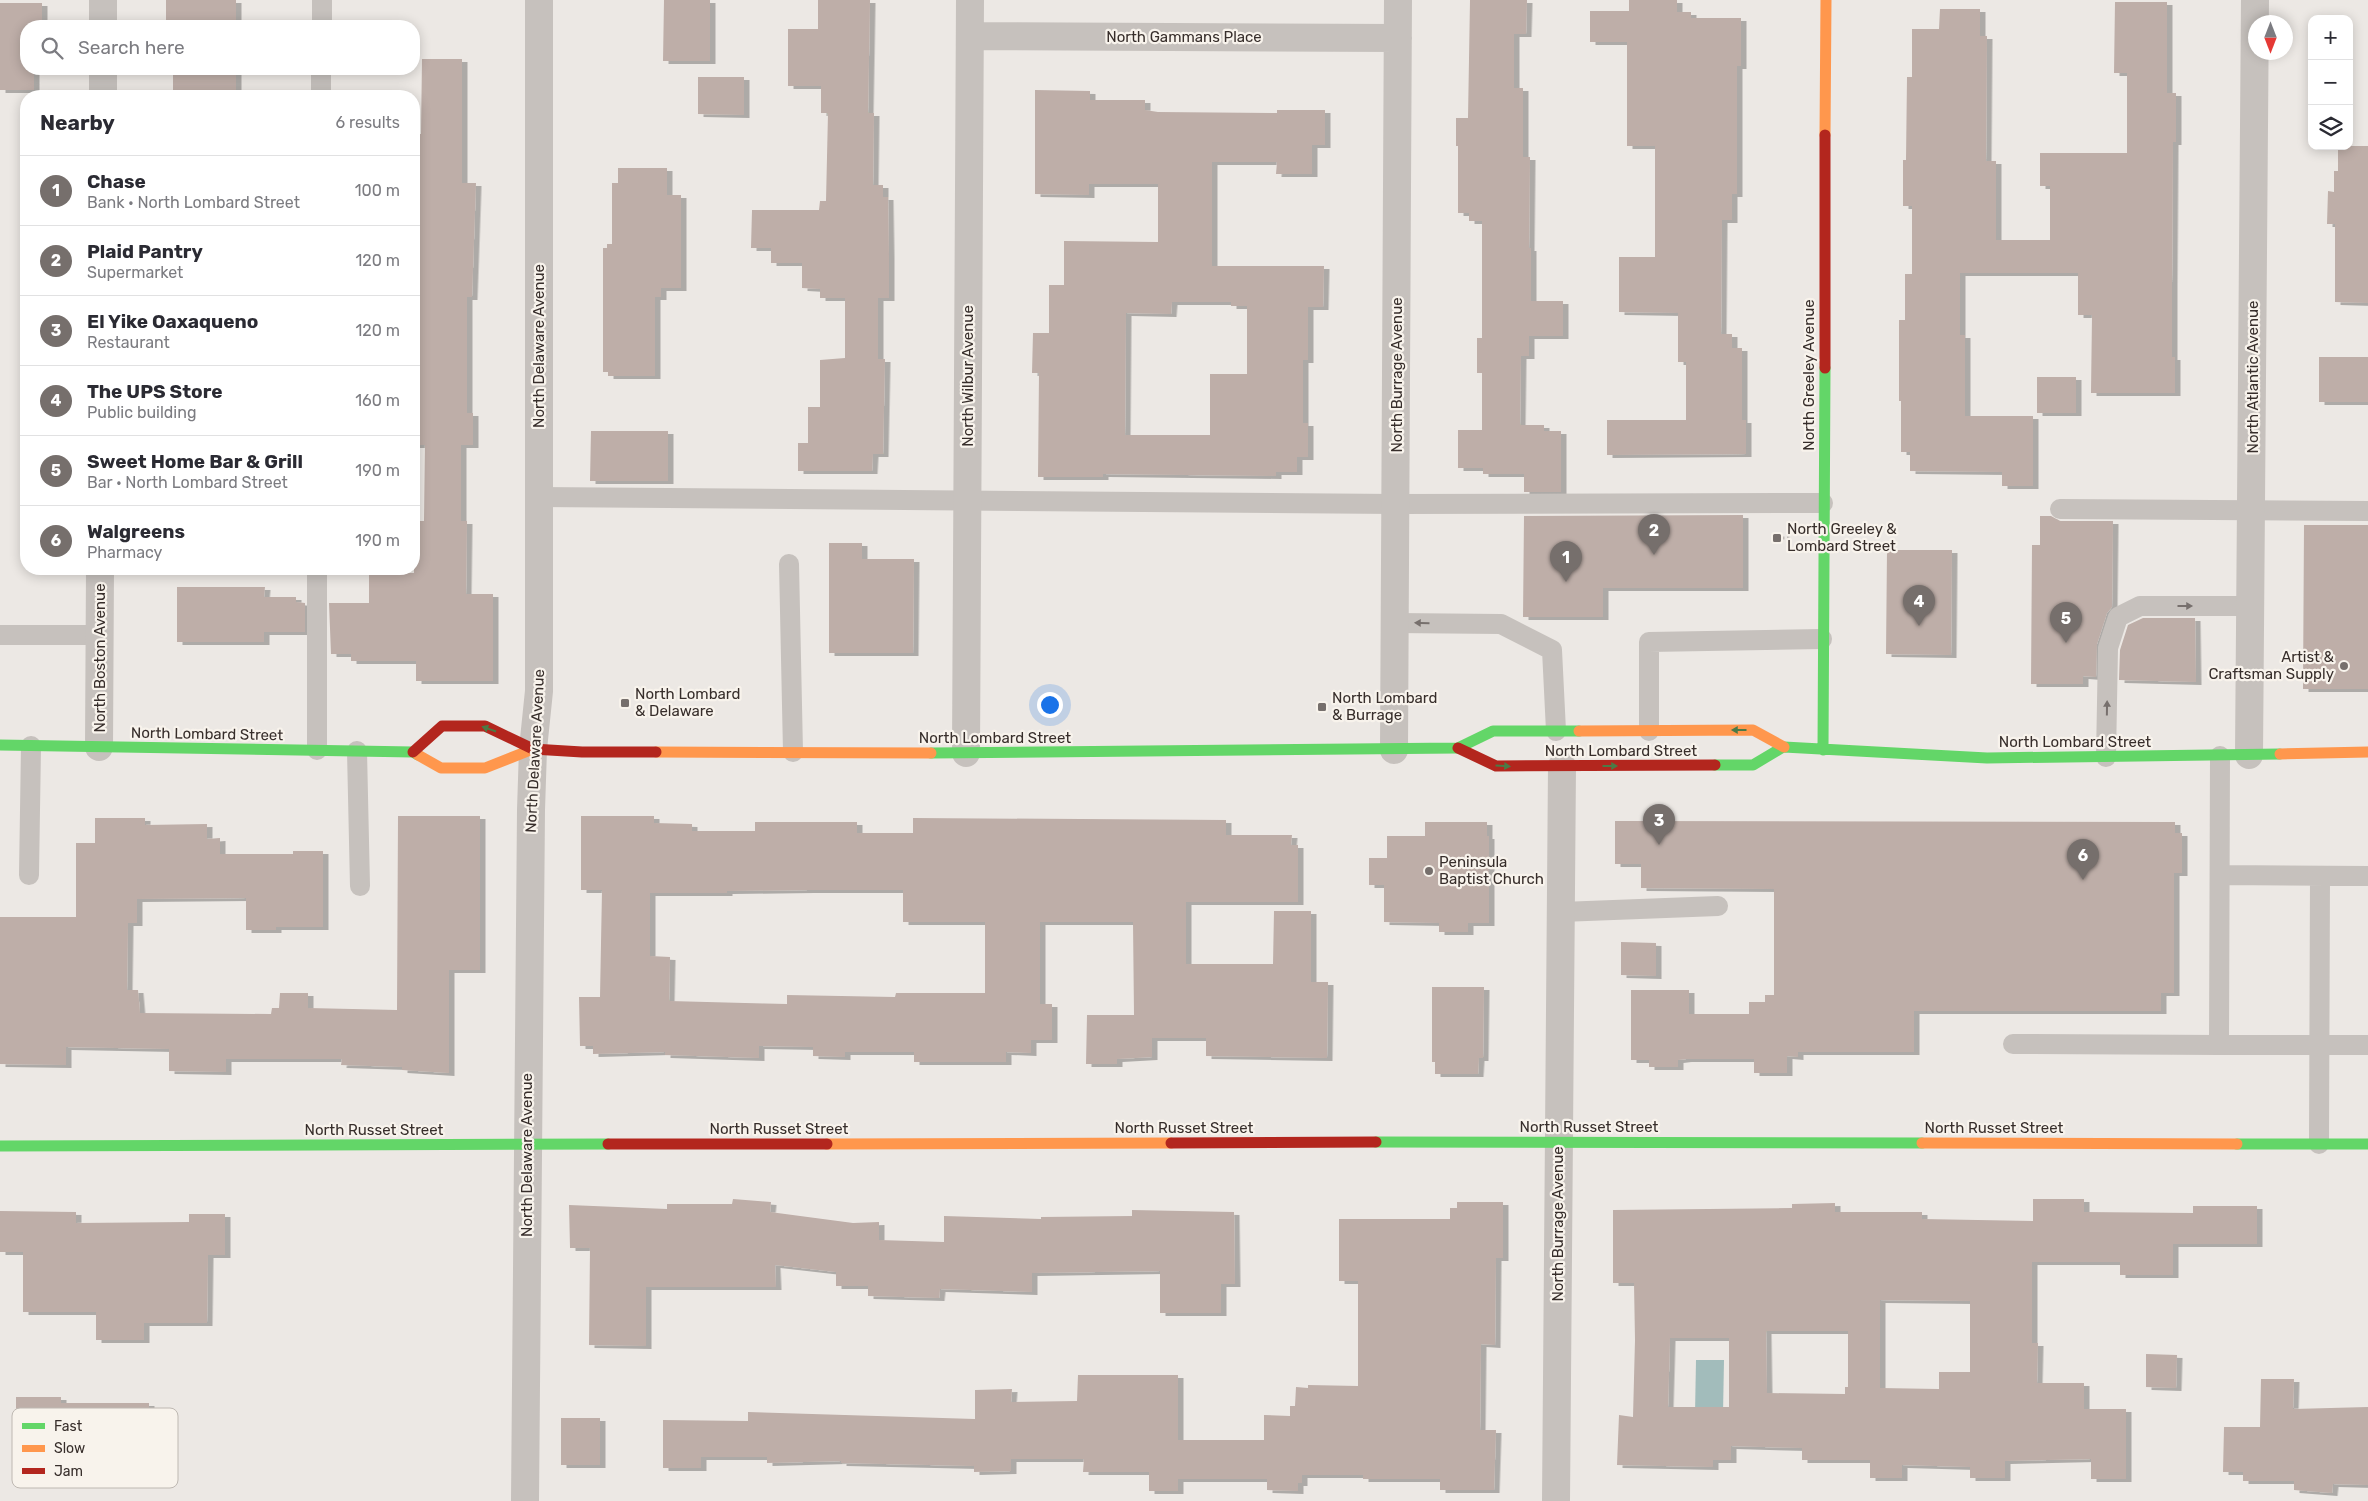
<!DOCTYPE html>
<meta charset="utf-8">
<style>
:root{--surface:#fff;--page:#f2f2f3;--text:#2b2b33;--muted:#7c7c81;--line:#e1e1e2;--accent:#766f6c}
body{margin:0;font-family:Rubik,sans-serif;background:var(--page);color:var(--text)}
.controls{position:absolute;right:15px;top:15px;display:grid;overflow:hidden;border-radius:10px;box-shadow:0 2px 12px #0003}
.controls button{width:45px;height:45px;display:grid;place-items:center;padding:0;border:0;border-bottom:1px solid var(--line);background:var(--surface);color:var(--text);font:25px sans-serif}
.compass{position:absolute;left:2248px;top:15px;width:45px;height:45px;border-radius:50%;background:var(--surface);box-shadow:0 2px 12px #0003;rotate:180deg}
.you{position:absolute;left:1049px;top:704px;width:18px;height:18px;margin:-12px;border:4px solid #fff;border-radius:50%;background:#1a73e8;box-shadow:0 0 0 8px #1a73e833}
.badge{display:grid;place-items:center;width:32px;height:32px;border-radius:50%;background:var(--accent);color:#fff;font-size:16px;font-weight:700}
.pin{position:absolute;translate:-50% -41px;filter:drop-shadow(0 1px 2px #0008)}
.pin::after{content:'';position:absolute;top:26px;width:18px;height:15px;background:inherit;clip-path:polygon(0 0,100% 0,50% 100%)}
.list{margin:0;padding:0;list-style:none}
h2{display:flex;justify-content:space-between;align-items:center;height:65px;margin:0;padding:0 20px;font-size:21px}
h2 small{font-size:16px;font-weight:400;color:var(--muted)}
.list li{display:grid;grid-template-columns:32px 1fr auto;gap:15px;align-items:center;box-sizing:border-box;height:70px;padding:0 20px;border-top:1px solid var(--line)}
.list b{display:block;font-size:19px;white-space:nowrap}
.list p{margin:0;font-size:16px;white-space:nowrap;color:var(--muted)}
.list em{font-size:16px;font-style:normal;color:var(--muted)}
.icon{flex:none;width:28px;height:28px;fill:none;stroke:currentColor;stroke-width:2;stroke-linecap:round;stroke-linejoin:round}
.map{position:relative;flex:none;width:2368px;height:1501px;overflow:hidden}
.search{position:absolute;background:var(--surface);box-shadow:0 2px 12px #0003;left:20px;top:20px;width:400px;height:55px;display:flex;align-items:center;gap:12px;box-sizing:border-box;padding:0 18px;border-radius:20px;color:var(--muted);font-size:19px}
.panel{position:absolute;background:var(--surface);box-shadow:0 2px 12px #0003;left:20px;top:90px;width:400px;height:485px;border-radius:20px}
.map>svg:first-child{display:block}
.water{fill:#a2bcbb}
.building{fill:#beaea8;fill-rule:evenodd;filter:url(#shadow)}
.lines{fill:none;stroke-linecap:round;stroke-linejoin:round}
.path{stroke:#bfb9b5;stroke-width:3;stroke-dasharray:2.5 2.5;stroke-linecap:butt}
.lane{stroke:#c6c1bd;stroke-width:20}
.street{stroke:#c6c1bd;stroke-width:28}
.fast{stroke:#63d668;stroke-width:11}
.slow{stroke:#ff974d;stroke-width:11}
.jam{stroke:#b3261e;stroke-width:11}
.oneway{fill:#77706d}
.oneway2{fill:#4b7a46}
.poi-dot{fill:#766f6c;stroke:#f8f3ec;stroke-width:2}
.labels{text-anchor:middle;stroke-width:4.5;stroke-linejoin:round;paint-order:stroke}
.street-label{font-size:15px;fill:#372e2b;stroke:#f8f3ec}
.poi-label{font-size:15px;fill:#372e2b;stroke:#f8f3ec;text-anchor:start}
.key{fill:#f8f3ec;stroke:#beb8b2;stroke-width:1}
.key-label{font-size:14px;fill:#372e2b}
</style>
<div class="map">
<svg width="2368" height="1501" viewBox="0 0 2368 1501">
<defs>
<filter id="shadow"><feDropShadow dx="5.5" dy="3" stdDeviation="0" flood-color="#0004"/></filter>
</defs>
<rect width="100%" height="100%" fill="#ece8e4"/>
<path class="water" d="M 1696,1360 L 1724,1360 L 1723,1414 L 1695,1414 Z"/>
<path class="building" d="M 166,0 L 236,0 L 236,26 L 162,26 L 166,25 Z
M 664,0 L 710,0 L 710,61 L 663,61 Z
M 818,0 L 870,0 L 868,113 L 874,113 L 873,185 L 883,185 L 883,197 L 888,197 L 889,255 L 889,298 L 878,298 L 878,359 L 885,359 L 883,454 L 873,454 L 872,471 L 798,471 L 798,443 L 808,443 L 808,407 L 820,407 L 820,360 L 845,358 L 845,298 L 820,298 L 820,289 L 802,288 L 802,263 L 771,263 L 771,248 L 751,248 L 752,210 L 819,210 L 820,201 L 826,201 L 828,113 L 821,113 L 821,86 L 788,86 L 788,29 L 818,29 Z
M 1470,0 L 1527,0 L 1526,34 L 1514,34 L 1514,88 L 1523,88 L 1523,157 L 1530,157 L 1529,248 L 1531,248 L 1531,301 L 1563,301 L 1563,336 L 1529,336 L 1529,356 L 1521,356 L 1520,425 L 1544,425 L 1544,431 L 1561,431 L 1561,492 L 1524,492 L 1524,474 L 1483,474 L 1483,468 L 1458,468 L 1458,430 L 1482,430 L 1482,373 L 1477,373 L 1477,338 L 1482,338 L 1482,221 L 1469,221 L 1469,213 L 1458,213 L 1458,146 L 1456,146 L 1456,118 L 1468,118 Z
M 1629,0 L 1677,0 L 1677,12 L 1691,12 L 1691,18 L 1741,18 L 1741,66 L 1737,66 L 1737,194 L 1732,194 L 1732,220 L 1722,220 L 1721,334 L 1732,334 L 1732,348 L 1742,348 L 1742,420 L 1746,420 L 1746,454 L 1607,455 L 1607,420 L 1686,420 L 1686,362 L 1678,362 L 1678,313 L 1619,312 L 1619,257 L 1655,257 L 1655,146 L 1627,146 L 1627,42 L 1590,42 L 1590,11 L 1629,11 Z
M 2115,2 L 2167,2 L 2167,93 L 2176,93 L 2176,142 L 2173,142 L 2172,284 L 2172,357 L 2175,357 L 2175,393 L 2091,393 L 2092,315 L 2078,315 L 2078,273 L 1960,273 L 1960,335 L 1965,335 L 1965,416 L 2033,416 L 2033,486 L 2002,486 L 2002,472 L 1910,471 L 1910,452 L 1901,452 L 1901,401 L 1899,401 L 1899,320 L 1905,320 L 1905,274 L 1912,274 L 1912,206 L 1903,206 L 1903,160 L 1906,160 L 1907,77 L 1912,77 L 1912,29 L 1939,29 L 1940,9 L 1980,9 L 1980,36 L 1987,36 L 1986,161 L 1996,161 L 1996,240 L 2050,240 L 2050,186 L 2040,186 L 2040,153 L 2127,153 L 2127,73 L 2114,73 Z
M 0,3 L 42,3 L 42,26 L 26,26 L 26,69 L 34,69 L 34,90 L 0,90 Z
M 422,59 L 462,59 L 462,183 L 476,183 L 472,297 L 467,297 L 467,413 L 473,413 L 473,445 L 461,445 L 461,521 L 467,521 L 466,594 L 493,594 L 493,681 L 416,681 L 416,661 L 351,661 L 351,654 L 331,654 L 329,603 L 369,603 L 369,573 L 414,573 L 414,521 L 424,521 L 425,445 L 414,445 L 414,174 L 415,134 L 421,134 Z
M 163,69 L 236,69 L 236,96 L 173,96 L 173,69 Z
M 698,77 L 744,77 L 744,115 L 698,114 Z
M 1035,90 L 1090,91 L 1090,100 L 1145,100 L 1145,110 L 1158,112 L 1277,113 L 1277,110 L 1325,110 L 1325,145 L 1312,145 L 1312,174 L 1276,174 L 1277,162 L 1212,162 L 1212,266 L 1324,266 L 1323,307 L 1308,307 L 1308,360 L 1303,360 L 1303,423 L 1308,423 L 1308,457 L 1297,457 L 1297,472 L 1276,472 L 1276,476 L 1103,474 L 1103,477 L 1038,477 L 1039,373 L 1032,373 L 1033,333 L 1049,333 L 1049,285 L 1064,285 L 1064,241 L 1158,242 L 1158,184 L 1089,184 L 1089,195 L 1035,194 ZM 1172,302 L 1231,302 L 1231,306 L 1247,306 L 1247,374 L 1210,374 L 1210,435 L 1125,435 L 1126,313 L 1171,314 Z
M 2338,146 L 2368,146 L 2368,303 L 2335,302 L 2335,224 L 2327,224 L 2328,191 L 2334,192 L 2334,171 L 2338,171 Z
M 618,168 L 667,168 L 667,195 L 681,195 L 681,288 L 661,288 L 661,297 L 655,297 L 655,376 L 608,376 L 608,372 L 603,372 L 603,248 L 607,248 L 607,244 L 612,244 L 612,183 L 618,183 Z
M 2319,357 L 2368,357 L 2368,402 L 2319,402 Z
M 2037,377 L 2076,377 L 2076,413 L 2037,413 Z
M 591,431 L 668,431 L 668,481 L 590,481 Z
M 1743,515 L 1743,588 L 1603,588 L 1603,617 L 1523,617 L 1524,516 Z
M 2040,516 L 2051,516 L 2060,521 L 2113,521 L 2112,607 L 2107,613 L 2097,644 L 2096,677 L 2083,676 L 2083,684 L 2031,684 L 2032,545 L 2040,545 Z
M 2304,525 L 2368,525 L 2368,689 L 2303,689 Z
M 829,543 L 862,543 L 862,559 L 914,559 L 913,653 L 829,653 Z
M 1887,550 L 1952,550 L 1951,655 L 1886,654 Z
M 177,587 L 265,587 L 264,597 L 296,597 L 296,602 L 305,603 L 305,632 L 264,632 L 264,642 L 177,642 Z
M 2143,618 L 2195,618 L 2196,682 L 2119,680 L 2120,650 L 2128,625 Z
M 398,816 L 480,816 L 480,970 L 449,970 L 449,1073 L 402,1070 L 402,1067 L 341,1065 L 342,1059 L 226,1059 L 226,1072 L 169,1071 L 169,1049 L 66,1047 L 66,1065 L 0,1064 L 0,917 L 76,917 L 76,843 L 95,843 L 95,818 L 145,818 L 145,825 L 207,824 L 207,839 L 220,838 L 220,854 L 293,854 L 293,851 L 323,851 L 323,927 L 276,927 L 276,930 L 246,930 L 246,898 L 137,899 L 137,923 L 128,923 L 127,990 L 138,990 L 140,1013 L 271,1014 L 272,1008 L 279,1008 L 280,993 L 308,993 L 308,1008 L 397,1010 Z
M 581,816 L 654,816 L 654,823 L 692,824 L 692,831 L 755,831 L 755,822 L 857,822 L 857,833 L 913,833 L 913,818 L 1226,820 L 1226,835 L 1292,835 L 1291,845 L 1298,845 L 1298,902 L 1186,902 L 1186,964 L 1273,964 L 1274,911 L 1311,911 L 1311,982 L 1328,982 L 1327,1058 L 1206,1056 L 1206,1038 L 1152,1038 L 1152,1057 L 1117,1059 L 1117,1064 L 1086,1064 L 1087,1015 L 1134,1015 L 1133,922 L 1040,922 L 1040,1004 L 1052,1004 L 1052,1040 L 1031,1040 L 1031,1053 L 1006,1052 L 1006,1062 L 914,1062 L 914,1052 L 845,1052 L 845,1057 L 813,1056 L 813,1047 L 759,1046 L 759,1058 L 665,1055 L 665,1052 L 593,1054 L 593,1046 L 580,1046 L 579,997 L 600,997 L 602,890 L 581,890 ZM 809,890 L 903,890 L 903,922 L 985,922 L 985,993 L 896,993 L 895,997 L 787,995 L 787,1004 L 669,1001 L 670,957 L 650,956 L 650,893 L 727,893 L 727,891 Z
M 1615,821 L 2175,822 L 2175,833 L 2182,833 L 2182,873 L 2174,873 L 2174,993 L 2161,993 L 2161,1011 L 1914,1011 L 1914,1052 L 1798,1052 L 1798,1057 L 1787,1056 L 1787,1073 L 1754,1073 L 1754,1059 L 1686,1059 L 1678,1060 L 1678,1067 L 1649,1067 L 1649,1060 L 1631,1060 L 1631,990 L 1689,990 L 1689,1014 L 1749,1014 L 1749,1002 L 1765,1002 L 1765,995 L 1774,995 L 1774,889 L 1641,888 L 1641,864 L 1615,864 Z
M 1425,822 L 1487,822 L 1487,836 L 1489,836 L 1489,923 L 1468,923 L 1468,932 L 1439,932 L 1439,923 L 1384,922 L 1384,885 L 1369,885 L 1369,858 L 1387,858 L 1387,836 L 1425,836 Z
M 1621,942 L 1656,943 L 1656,976 L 1621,975 Z
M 1432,987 L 1484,987 L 1483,1058 L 1479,1058 L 1478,1074 L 1435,1074 L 1435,1062 L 1432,1062 Z
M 733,1199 L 771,1202 L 770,1212 L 853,1223 L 879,1222 L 879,1240 L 944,1242 L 944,1216 L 1041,1219 L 1041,1217 L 1132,1216 L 1132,1210 L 1234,1212 L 1235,1284 L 1221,1284 L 1221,1313 L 1160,1313 L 1160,1271 L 1032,1273 L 1032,1292 L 940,1289 L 939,1298 L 868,1296 L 868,1286 L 836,1286 L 836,1272 L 775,1265 L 776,1287 L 646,1287 L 646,1346 L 589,1345 L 590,1248 L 570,1248 L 569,1205 L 667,1209 L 667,1204 L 732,1204 Z
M 2033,1199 L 2084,1199 L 2084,1212 L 2193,1213 L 2193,1206 L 2257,1206 L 2257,1244 L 2173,1244 L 2173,1275 L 2120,1275 L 2120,1262 L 2032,1262 L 2032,1343 L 2038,1343 L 2037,1383 L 2084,1383 L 2084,1409 L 2126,1409 L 2126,1479 L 2091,1479 L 2091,1459 L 2005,1461 L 2005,1478 L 1970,1478 L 1970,1467 L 1902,1465 L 1902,1478 L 1870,1478 L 1870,1460 L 1802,1460 L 1802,1448 L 1731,1446 L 1731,1460 L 1713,1460 L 1713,1467 L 1617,1465 L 1619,1415 L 1633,1417 L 1635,1340 L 1634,1283 L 1613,1283 L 1613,1210 L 1792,1208 L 1792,1204 L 1835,1203 L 1835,1212 L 1922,1212 L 1922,1219 L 2033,1221 ZM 1880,1300 L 1970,1301 L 1970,1372 L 1939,1372 L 1939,1389 L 1880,1388 ZM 1766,1331 L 1848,1331 L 1848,1387 L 1845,1387 L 1845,1394 L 1767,1393 ZM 1670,1338 L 1729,1338 L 1729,1407 L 1668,1407 Z
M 1457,1202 L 1503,1202 L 1503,1258 L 1496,1258 L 1495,1345 L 1481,1344 L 1480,1430 L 1496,1430 L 1494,1490 L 1440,1490 L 1440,1479 L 1363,1479 L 1363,1475 L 1302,1475 L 1302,1483 L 1298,1483 L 1298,1491 L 1267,1490 L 1267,1479 L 1178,1479 L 1178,1491 L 1149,1491 L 1149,1472 L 1083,1472 L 1084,1459 L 1011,1459 L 1011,1471 L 974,1472 L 974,1466 L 841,1463 L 841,1461 L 767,1463 L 767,1457 L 701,1457 L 701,1468 L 663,1468 L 663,1420 L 748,1421 L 748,1412 L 975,1419 L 975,1390 L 1012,1389 L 1011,1402 L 1077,1401 L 1078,1375 L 1178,1375 L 1178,1440 L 1264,1440 L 1264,1415 L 1290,1416 L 1290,1406 L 1295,1406 L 1296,1387 L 1308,1388 L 1308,1385 L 1358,1386 L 1358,1281 L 1339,1281 L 1339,1219 L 1450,1219 L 1450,1208 L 1457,1208 Z
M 0,1211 L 76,1212 L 76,1223 L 189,1222 L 189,1214 L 225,1214 L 225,1255 L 208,1255 L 207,1323 L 144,1323 L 144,1340 L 96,1340 L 96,1312 L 23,1312 L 23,1252 L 0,1252 Z
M 2146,1354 L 2177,1355 L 2176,1388 L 2146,1387 Z
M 2261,1379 L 2294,1379 L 2293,1409 L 2368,1407 L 2368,1485 L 2333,1484 L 2332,1493 L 2294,1490 L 2294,1481 L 2243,1481 L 2243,1472 L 2223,1472 L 2224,1427 L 2260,1427 Z
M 16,1397 L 61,1397 L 61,1403 L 149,1403 L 149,1469 L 62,1469 L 62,1472 L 16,1473 Z
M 561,1418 L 600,1418 L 600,1465 L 561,1465 Z"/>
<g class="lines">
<path class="path" d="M 1777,538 L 1791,538"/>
<path class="lane" d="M 322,26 L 322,0
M 321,96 L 321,69
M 539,497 L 1396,504 L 1823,503
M 2060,509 L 2368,511
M 789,564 L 793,752
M 317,569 L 317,750
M 1395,623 L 1501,624 L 1552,650 L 1556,731
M 0,635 L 100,635
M 1649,731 L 1649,642 L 1822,639
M 357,751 L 360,886
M 2220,756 L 2219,1045 L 2368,1045
M 2106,757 L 2108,648 L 2118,617 L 2140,606 L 2251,606
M 29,875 L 31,746
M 2220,875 L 2368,876
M 1561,912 L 1718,906
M 2013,1044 L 2219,1045
M 2319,1144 L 2320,876"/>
<path class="street" d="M 103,26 L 103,0
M 970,36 L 1398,38
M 103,96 L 103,69
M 99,747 L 100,569
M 1394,750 L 1398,0
M 966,753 L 970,0
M 2249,755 L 2255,0
M 525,1501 L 531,810 L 533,749 L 539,691 L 539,0
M 1556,1501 L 1562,766"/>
<path class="fast" d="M 0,745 L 413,752 L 418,755
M 1784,747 L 1987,758 L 2280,754
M 1823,750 L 1825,368
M 931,753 L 1458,748 L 1493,731 L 1579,731
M 1715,765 L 1753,765 L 1783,747
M 1376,1142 L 1922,1143
M 2237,1144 L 2368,1144
M 0,1146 L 608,1144"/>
<path class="slow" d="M 1825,135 L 1826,0
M 1579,731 L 1753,730 L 1784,747
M 656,752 L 931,753
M 2280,754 L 2368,752
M 418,755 L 441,768 L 485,768 L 533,749
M 1922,1143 L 2237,1144
M 827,1144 L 1171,1143"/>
<path class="jam" d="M 1825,368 L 1825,135
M 1458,748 L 1496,766 L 1715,765
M 413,752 L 442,726 L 485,726 L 533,749 L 582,752 L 656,752
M 1171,1143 L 1376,1142
M 608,1144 L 827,1144"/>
</g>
<defs><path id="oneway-solid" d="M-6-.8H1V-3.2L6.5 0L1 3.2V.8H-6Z" transform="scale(1.25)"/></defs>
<g class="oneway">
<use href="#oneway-solid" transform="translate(2185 606)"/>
<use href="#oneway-solid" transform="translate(1422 623) rotate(-179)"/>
<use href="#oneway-solid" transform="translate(2107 708) rotate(-89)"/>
</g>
<g class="oneway2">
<use href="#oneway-solid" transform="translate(489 729) rotate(-161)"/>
<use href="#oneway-solid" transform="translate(1739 730) rotate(180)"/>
<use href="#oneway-solid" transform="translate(1503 766) rotate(3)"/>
<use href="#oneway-solid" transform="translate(1610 766)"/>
</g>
<g class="poi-dot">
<rect x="1772" y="533" width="10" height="10" rx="2.5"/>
<circle cx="2344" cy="666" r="5"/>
<rect x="620" y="698" width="10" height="10" rx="2.5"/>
<rect x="1317" y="702" width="10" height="10" rx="2.5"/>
<circle cx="1429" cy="871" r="5"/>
</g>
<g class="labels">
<g class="street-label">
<text x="1184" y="42">North Gammans Place</text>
<text transform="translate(539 346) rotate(-90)" y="5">North Delaware Avenue</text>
<text transform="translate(1397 375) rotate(-90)" y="5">North Burrage Avenue</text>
<text transform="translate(1809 375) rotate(-90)" y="5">North Greeley Avenue</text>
<text transform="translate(968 376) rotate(-90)" y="5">North Wilbur Avenue</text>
<text transform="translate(2253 377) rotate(-90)" y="5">North Atlantic Avenue</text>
<text transform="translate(100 658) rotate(-90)" y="5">North Boston Avenue</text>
<text transform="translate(207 734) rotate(1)" y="5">North Lombard Street</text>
<text x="995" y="743">North Lombard Street</text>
<text x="2075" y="747">North Lombard Street</text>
<text transform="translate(535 751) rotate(-87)" y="5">North Delaware Avenue</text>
<text x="1621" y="756">North Lombard Street</text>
<text x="1589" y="1132">North Russet Street</text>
<text x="1184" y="1133">North Russet Street</text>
<text x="1994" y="1133">North Russet Street</text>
<text x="779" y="1134">North Russet Street</text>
<text x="374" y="1135">North Russet Street</text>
<text transform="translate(527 1155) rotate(-90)" y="5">North Delaware Avenue</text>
<text transform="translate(1558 1224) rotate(-90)" y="5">North Burrage Avenue</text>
</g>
<g class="poi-label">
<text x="1787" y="534">North Greeley &amp;<tspan x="1787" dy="17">Lombard Street</tspan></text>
<text x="2334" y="662" text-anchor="end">Artist &amp;<tspan x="2334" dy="17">Craftsman Supply</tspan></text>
<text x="635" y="699">North Lombard<tspan x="635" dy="17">&amp; Delaware</tspan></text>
<text x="1332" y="703">North Lombard<tspan x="1332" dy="17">&amp; Burrage</tspan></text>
<text x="1439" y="867">Peninsula<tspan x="1439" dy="17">Baptist Church</tspan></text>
</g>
</g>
<rect x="12" y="1408" width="166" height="80" rx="8" class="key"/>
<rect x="22" y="1423" width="23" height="6" fill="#63d668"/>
<rect x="22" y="1445" width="23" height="7" fill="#ff974d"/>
<rect x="22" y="1468" width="23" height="6" fill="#b3261e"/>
<g class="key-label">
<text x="54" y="1431">Fast</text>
<text x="54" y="1453">Slow</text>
<text x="54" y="1476">Jam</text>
</g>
</svg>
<div class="controls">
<button>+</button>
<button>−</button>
<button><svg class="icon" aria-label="layers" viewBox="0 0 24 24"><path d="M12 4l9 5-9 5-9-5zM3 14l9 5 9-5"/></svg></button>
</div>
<svg class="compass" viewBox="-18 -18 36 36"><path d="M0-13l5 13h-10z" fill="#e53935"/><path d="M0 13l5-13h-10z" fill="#7c7c81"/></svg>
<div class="you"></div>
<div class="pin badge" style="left:1566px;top:582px">1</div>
<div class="pin badge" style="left:1654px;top:555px">2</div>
<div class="pin badge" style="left:1659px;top:845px">3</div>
<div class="pin badge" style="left:1919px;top:626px">4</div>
<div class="pin badge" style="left:2066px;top:643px">5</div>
<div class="pin badge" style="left:2083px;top:880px">6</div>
<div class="search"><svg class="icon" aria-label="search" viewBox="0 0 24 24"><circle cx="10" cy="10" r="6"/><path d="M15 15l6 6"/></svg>Search here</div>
<section class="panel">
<h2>Nearby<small>6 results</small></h2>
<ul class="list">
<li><span class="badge">1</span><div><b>Chase</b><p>Bank · North Lombard Street</p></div><em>100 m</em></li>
<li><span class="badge">2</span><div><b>Plaid Pantry</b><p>Supermarket</p></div><em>120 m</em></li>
<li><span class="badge">3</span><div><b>El Yike Oaxaqueno</b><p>Restaurant</p></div><em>120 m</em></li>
<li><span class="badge">4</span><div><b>The UPS Store</b><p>Public building</p></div><em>160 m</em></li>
<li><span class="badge">5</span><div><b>Sweet Home Bar &amp; Grill</b><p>Bar · North Lombard Street</p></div><em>190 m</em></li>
<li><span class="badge">6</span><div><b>Walgreens</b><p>Pharmacy</p></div><em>190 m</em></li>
</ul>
</section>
</div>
